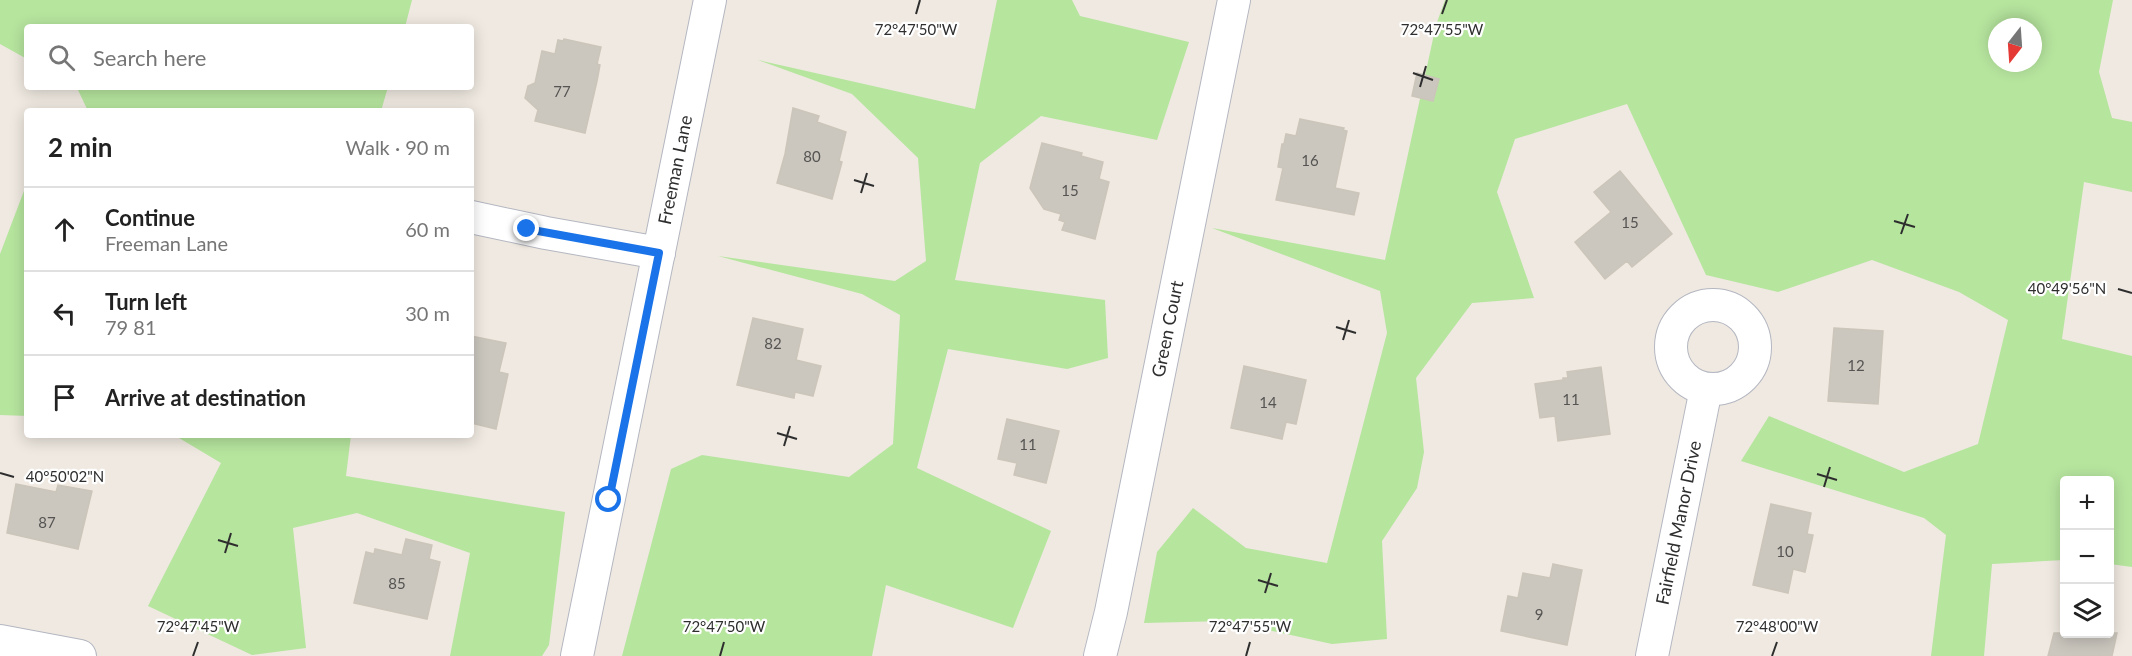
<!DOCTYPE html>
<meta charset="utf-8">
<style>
:root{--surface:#fff;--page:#f6f6f6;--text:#222;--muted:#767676;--line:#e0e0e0}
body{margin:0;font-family:Lato,sans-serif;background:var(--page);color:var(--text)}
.controls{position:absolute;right:18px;bottom:18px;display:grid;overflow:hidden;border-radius:6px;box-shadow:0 3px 15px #0003}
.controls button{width:54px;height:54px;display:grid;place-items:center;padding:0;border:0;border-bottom:2px solid var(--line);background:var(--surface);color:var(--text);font:30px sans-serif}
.compass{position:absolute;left:1988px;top:18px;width:54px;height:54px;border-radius:50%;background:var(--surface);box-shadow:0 3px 15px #0003;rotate:197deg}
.stop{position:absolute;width:18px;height:18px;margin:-14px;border:4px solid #1a73e8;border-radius:50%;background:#fff}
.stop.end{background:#1a73e8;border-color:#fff;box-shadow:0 2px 6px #0008}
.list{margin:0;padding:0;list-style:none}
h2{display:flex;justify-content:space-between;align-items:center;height:78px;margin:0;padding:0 24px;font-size:26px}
h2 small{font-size:20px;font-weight:400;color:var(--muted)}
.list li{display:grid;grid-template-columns:39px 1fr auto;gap:18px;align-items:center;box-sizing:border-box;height:84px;padding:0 24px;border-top:2px solid var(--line)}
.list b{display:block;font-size:22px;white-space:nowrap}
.list p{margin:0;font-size:20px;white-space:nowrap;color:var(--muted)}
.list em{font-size:20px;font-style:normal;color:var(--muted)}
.icon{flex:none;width:33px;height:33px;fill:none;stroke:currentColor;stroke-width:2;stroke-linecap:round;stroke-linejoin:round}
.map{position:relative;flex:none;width:2132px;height:656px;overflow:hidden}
.search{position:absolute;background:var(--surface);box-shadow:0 3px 15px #0003;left:24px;top:24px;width:450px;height:66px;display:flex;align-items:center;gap:15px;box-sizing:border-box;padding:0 21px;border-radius:6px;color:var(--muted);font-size:22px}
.panel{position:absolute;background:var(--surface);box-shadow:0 3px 15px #0003;left:24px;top:108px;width:450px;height:330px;border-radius:6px}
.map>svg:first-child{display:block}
.green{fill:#b6e59e;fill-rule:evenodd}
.building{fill:#cbc7bf;stroke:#cbc5ba;stroke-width:1.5}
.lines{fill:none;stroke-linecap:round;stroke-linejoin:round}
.minor-casing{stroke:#b4b7c1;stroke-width:34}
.minor{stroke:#fff;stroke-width:32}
.route{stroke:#1a73e8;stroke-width:8}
.ticks{fill:none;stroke:#2e2e2e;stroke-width:2}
.labels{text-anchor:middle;stroke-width:4.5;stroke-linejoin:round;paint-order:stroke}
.number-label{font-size:15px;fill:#555452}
.street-label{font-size:18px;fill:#2e2e2e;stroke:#fff}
.ticks-label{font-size:15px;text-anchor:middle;fill:#2e2e2e;stroke:#fff;stroke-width:4.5;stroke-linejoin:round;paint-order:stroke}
</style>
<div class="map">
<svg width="2132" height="656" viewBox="0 0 2132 656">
<rect width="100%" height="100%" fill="#efe9e1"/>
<path class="green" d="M 0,0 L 412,0 L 405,27 L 27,27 L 27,59 L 0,44 Z
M 997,0 L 1072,0 L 1080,16 L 1189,42 L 1157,140 L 1041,116 L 980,163 L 955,280 L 1105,300 L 1108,358 L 1067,369 L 948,349 L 917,468 L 1051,531 L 1013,628 L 886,585 L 872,656 L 622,656 L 671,469 L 702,455 L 849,477 L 893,444 L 900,315 L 862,294 L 718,256 L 895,281 L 926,261 L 918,158 L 852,94 L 758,60 L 975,109 Z
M 1445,0 L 2113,0 L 2099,72 L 2112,118 L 2132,122 L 2132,192 L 2084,182 L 2062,339 L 2132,356 L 2132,567 L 2110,564 L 2110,480 L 2064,480 L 2064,560 L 1992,564 L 1984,656 L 1931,656 L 1946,535 L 1924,518 L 1741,461 L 1769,416 L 1904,472 L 1978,444 L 2008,320 L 1959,292 L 1872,260 L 1778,292 L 1706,275 L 1627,104 L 1515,139 L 1497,192 L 1534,298 L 1472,303 L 1416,378 L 1424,452 L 1417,488 L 1382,541 L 1387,639 L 1332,644 L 1226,621 L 1144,623 L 1157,552 L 1193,508 L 1246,548 L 1327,563 L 1387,333 L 1380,291 L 1212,228 L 1385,260 L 1436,25 ZM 1997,27 L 2033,27 L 2033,63 L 1997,63 Z
M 73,87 L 388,87 L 381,111 L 88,111 L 78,90 Z
M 27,183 L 27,416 L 0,415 L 0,254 Z
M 174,435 L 351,435 L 346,476 L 565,512 L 549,645 L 542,656 L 450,656 L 470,553 L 357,513 L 293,528 L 306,648 L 252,655 L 148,606 L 221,463 Z"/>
<path class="building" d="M 564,39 L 601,47 L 597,64 L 600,65 L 597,81 L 585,133 L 535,121 L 538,110 L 525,98 L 528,86 L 535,83 L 542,51 L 555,54 L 558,40 L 563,41 Z
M 1417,73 L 1439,79 L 1433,101 L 1412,96 Z
M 793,108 L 819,116 L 817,122 L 846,132 L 839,161 L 842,162 L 832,199 L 777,183 L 785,154 Z
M 1300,119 L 1344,128 L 1343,130 L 1347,131 L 1335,188 L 1359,193 L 1354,215 L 1276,200 L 1283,168 L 1278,167 L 1282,144 L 1284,144 L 1286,134 L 1296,136 Z
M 1042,143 L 1082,153 L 1081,156 L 1103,162 L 1099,179 L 1109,182 L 1095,239 L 1062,230 L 1065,222 L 1059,220 L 1061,214 L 1044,209 L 1030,188 Z
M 1620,171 L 1672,234 L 1632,267 L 1627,261 L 1605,279 L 1575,242 L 1611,212 L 1594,192 Z
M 753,318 L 803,329 L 796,360 L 821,366 L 813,396 L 795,392 L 794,398 L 737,385 Z
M 1834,328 L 1883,331 L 1878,404 L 1828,401 Z
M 471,336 L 506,343 L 499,372 L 508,374 L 496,429 L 471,423 Z
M 1244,366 L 1306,380 L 1296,424 L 1286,422 L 1282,439 L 1231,428 Z
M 1601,367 L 1610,434 L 1558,441 L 1555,416 L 1540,418 L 1535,384 L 1563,380 L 1563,378 L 1568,378 L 1567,372 Z
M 1007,419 L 1059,431 L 1046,483 L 1014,475 L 1017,463 L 998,459 Z
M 16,484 L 56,492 L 58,485 L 92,491 L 78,549 L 7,533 Z
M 1771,504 L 1811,513 L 1807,534 L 1813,535 L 1805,572 L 1793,569 L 1788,593 L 1753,585 Z
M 406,539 L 432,545 L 429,559 L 440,562 L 427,619 L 354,603 L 366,552 L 374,554 L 375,549 L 402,555 Z
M 1553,564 L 1582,570 L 1567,645 L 1501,631 L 1508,596 L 1518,598 L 1523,573 L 1550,578 Z
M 2054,633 L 2117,633 L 2112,656 L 2048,656 Z"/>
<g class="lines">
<g class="minor-casing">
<g id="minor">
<path d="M 471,217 L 546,233 L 659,253"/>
<circle cx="1713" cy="347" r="42"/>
<path d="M 0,641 L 80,656"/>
<path id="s1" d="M 577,656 L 710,0"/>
<path id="s2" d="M 1100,656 L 1111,612 L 1234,0"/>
<path id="s3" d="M 1652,656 L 1706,389"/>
</g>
</g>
<use href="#minor" class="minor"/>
</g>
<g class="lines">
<path class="route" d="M 527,229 L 659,253 L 609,500"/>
</g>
<path class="ticks" d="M 916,14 L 920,0M 1442,14 L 1447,0M 1413,73 L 1433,80M 1420,87 L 1426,66M 854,180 L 874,186M 861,193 L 867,173M 1894,221 L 1915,227M 1901,234 L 1908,214M 2118,289 L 2132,293M 1336,327 L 1356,333M 1343,340 L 1349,320M 777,433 L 797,439M 784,446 L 790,426M 0,473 L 14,477M 1817,474 L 1837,480M 1824,487 L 1830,467M 218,540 L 238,546M 225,553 L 231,533M 1258,580 L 1278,586M 1265,593 L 1271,573M 193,656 L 198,642M 720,656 L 724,642M 1246,656 L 1250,642M 1772,656 L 1777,642"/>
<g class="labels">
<g class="number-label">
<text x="562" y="97">77</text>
<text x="812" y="162">80</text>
<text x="1310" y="166">16</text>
<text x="1070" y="196">15</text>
<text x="1630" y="228">15</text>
<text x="773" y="349">82</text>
<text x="1856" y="371">12</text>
<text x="1571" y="405">11</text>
<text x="1268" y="408">14</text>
<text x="1028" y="450">11</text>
<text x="47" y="528">87</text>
<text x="1785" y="557">10</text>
<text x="397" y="589">85</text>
<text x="1539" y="620">9</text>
</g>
<g class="street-label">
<text dy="6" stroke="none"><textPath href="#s1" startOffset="496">Freeman Lane</textPath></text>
<text dy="6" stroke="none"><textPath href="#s2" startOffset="334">Green Court</textPath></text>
<text dy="6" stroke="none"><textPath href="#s3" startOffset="136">Fairfield Manor Drive</textPath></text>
</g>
</g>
<g class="ticks-label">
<text x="916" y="35">72°47'50"W</text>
<text x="1442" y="35">72°47'55"W</text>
<text x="2067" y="294">40°49'56"N</text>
<text x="65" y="482">40°50'02"N</text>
<text x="198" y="632">72°47'45"W</text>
<text x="724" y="632">72°47'50"W</text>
<text x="1250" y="632">72°47'55"W</text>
<text x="1777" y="632">72°48'00"W</text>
</g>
</svg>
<div class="controls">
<button>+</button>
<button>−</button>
<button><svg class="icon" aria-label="layers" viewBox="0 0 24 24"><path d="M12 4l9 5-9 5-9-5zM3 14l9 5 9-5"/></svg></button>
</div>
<svg class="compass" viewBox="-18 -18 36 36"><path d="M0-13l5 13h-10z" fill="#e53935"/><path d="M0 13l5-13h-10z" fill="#767676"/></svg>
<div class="stop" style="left:609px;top:500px"></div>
<div class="stop end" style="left:527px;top:229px"></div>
<div class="search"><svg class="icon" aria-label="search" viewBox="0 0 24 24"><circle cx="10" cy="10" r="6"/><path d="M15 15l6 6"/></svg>Search here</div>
<section class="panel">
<h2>2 min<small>Walk · 90 m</small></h2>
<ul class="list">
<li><svg class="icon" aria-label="ahead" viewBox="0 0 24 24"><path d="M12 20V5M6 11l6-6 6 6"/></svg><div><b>Continue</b><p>Freeman Lane</p></div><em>60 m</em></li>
<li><svg class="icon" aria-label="left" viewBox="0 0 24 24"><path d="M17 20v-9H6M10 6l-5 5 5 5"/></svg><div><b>Turn left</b><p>79 81</p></div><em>30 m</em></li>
<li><svg class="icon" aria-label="arrive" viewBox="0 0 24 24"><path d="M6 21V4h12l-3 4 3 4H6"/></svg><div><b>Arrive at destination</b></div></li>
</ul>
</section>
</div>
